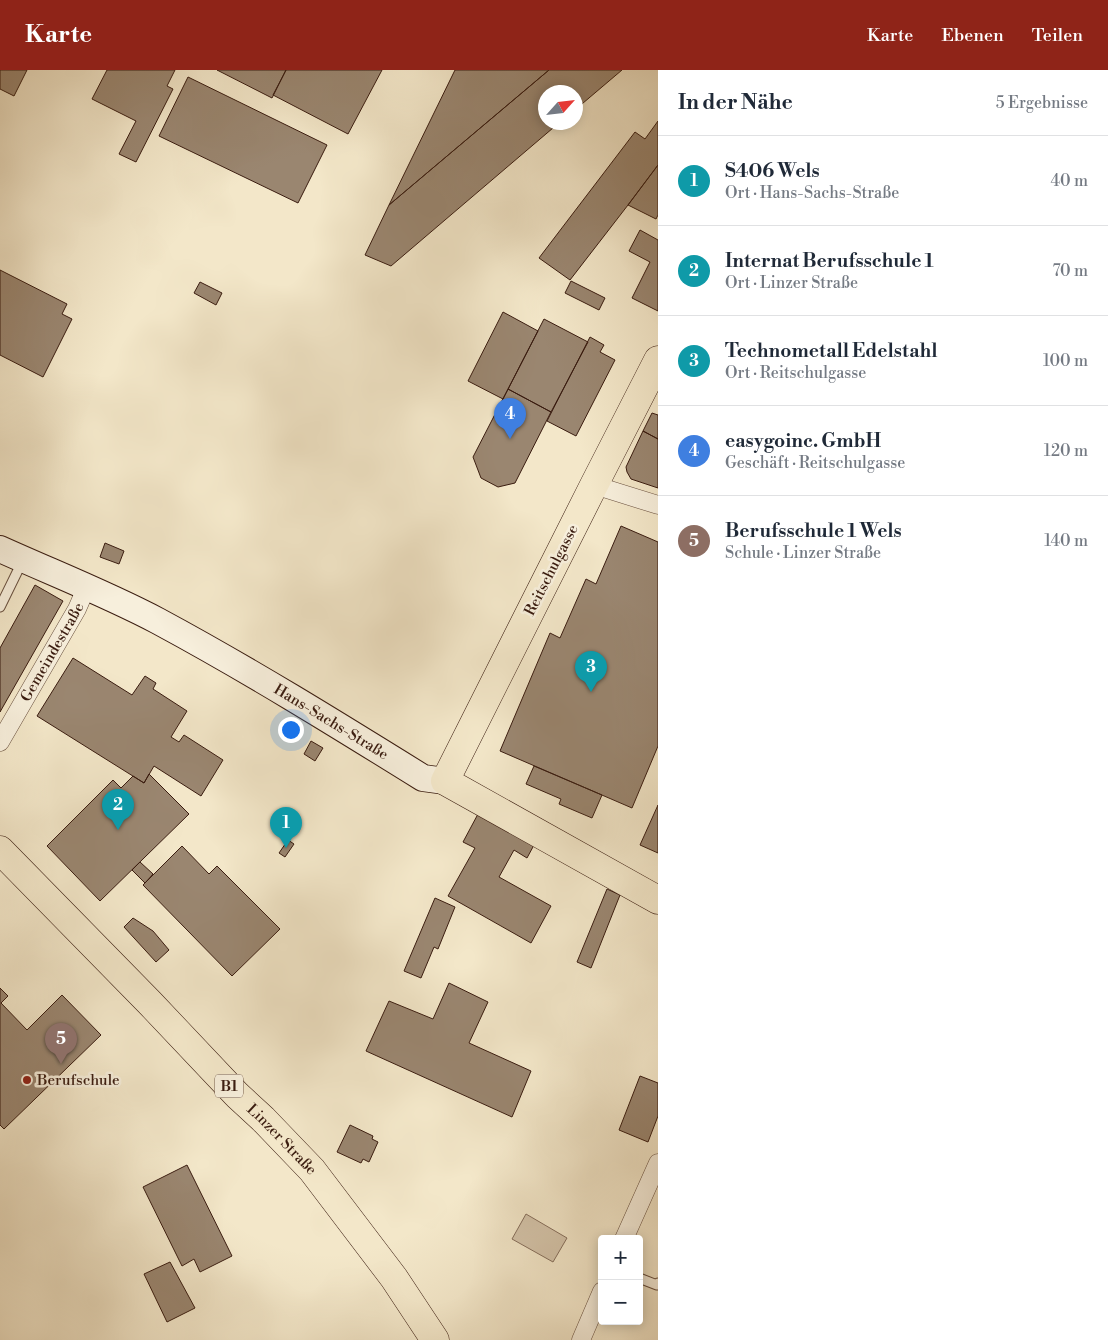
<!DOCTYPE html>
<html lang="de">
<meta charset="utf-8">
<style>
:root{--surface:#fff;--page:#f2f2f3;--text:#1f2937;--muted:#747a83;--line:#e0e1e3;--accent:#8f2418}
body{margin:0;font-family:"Libre Bodoni",serif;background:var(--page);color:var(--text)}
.controls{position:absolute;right:15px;bottom:15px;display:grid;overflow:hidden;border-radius:5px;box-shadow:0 2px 12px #0003}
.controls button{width:45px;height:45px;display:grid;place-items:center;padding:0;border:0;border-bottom:1px solid var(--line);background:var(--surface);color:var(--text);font:25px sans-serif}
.compass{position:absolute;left:538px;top:15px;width:45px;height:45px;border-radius:50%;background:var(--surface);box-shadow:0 2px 12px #0003;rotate:63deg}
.you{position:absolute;left:290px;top:659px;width:18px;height:18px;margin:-12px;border:4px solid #fff;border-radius:50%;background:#1a73e8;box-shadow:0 0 0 8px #1a73e833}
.badge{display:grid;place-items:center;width:32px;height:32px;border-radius:50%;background:var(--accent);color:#fff;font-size:16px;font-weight:700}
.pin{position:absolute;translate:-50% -41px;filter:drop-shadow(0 1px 2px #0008)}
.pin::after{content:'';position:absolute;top:26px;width:18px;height:15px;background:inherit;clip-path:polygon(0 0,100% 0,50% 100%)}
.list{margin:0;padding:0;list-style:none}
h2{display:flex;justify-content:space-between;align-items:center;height:65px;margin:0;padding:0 20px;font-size:21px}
h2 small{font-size:16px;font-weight:400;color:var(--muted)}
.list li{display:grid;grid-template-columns:32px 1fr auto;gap:15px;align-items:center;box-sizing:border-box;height:90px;padding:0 20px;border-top:1px solid var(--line)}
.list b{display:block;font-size:19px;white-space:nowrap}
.list p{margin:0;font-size:16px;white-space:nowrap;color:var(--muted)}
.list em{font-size:16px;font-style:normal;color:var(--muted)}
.map{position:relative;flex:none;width:658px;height:1270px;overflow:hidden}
header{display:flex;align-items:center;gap:30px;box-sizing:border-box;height:70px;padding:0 25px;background:var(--accent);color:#fff}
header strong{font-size:24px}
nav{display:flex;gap:28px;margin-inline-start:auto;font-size:18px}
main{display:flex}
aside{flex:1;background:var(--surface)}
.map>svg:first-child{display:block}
.green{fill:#d4c4aa;stroke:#87705d}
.building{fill:#9a8670;stroke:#3a1c10}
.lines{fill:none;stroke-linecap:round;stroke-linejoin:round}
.lane-casing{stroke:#684f3e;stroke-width:11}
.street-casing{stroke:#684f3e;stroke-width:19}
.secondary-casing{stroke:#3a1c10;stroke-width:28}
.primary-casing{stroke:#3a1c10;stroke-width:29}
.lane{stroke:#f7efdc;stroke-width:9}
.street{stroke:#f7efdc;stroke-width:18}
.secondary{stroke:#f7efdc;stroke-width:26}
.primary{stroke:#f3e7c9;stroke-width:28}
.poi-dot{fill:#8f2418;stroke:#f7efdc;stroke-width:2}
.labels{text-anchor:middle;stroke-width:5;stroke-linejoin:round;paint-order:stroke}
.shield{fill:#f7efdc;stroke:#735b4d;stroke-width:1}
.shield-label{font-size:14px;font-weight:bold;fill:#3a1c10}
.street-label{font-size:15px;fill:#3a1c10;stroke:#f7efdc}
.poi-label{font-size:15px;fill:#3a1c10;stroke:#f7efdc;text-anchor:start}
</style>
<header>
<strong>Karte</strong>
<nav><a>Karte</a><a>Ebenen</a><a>Teilen</a></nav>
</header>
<main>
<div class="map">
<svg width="658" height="1270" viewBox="0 0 658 1270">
<rect width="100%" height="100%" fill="#f3e7c9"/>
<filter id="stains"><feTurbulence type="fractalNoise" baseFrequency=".004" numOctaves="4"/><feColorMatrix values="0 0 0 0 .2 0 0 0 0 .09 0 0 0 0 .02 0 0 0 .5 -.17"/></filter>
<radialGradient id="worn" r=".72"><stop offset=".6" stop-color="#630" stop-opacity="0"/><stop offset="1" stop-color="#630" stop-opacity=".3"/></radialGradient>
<path class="green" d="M 526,1144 L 567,1168 L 553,1192 L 512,1169 Z"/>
<path class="building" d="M 0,0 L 27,0 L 14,26 L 0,19 Z
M 107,0 L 175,0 L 167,16 L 173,19 L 136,92 L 119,84 L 136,51 L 92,29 Z
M 217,0 L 286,0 L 272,28 Z
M 286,0 L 382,0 L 348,64 L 273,25 Z
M 455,0 L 549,0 L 389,135 Z
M 549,0 L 622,0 L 576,39 L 576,22 L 546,22 L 546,52 L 560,52 L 391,196 L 365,185 L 389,135 Z
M 188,7 L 327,75 L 298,133 L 159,66 Z
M 658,51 L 658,95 L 628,135 L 570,210 L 539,188 L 635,62 L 645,69 Z
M 658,95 L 658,145 L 656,149 L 628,135 Z
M 640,160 L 658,170 L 658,241 L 632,228 L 650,192 L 629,181 Z
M 0,200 L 67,234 L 62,244 L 72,249 L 43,307 L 0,285 Z
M 571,211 L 605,228 L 599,240 L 565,223 Z
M 200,212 L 222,223 L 216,235 L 194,223 Z
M 503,242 L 538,261 L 503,329 L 468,311 Z
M 544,249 L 588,272 L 551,342 L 508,319 Z
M 590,267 L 604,275 L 600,282 L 615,290 L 576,366 L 547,351 Z
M 508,319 L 551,342 L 515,413 L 498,417 L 481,408 L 473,387 Z
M 652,343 L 658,345 L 658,369 L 643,361 Z
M 643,361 L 658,369 L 658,418 L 631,409 L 627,402 L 626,397 Z
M 621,456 L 658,472 L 658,676 L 632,738 L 500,681 L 550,563 L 560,568 L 586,509 L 596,514 Z
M 105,473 L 124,481 L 119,494 L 100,487 Z
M 35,515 L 63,531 L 0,642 L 0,578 Z
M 73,588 L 132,625 L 145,606 L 156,613 L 153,619 L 187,641 L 171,667 L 179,672 L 184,665 L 223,690 L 201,726 L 154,696 L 144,713 L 37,646 Z
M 311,671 L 323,678 L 315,691 L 304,684 Z
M 534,696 L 602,725 L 592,748 L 559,734 L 561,729 L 526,714 Z
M 149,704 L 189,744 L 100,831 L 47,776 L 113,710 L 121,718 L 133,706 L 144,713 Z
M 658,735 L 658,783 L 640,775 Z
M 478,744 L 534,775 L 527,788 L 514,780 L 499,807 L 551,836 L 531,873 L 448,826 L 475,778 L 463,772 Z
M 288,770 L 294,774 L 285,787 L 279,783 Z
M 182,776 L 209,804 L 217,796 L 280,859 L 232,906 L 143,815 Z
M 140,792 L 153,804 L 145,813 L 132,800 Z
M 607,819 L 620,825 L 591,898 L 577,892 Z
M 435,828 L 455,837 L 438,879 L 434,877 L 421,908 L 404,901 Z
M 133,848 L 153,861 L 169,880 L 156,892 L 124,857 Z
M 449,913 L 488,932 L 469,973 L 531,1001 L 512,1047 L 366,981 L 389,931 L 433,949 Z
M 0,918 L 8,926 L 1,933 L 27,960 L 62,925 L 101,965 L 4,1059 L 0,1055 Z
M 640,1006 L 658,1013 L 658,1046 L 648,1072 L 619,1060 Z
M 350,1055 L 373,1066 L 372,1069 L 378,1072 L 369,1092 L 363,1089 L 361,1093 L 337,1082 Z
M 187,1095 L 232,1186 L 200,1202 L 194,1189 L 182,1196 L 143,1117 Z
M 170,1192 L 195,1238 L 167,1252 L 144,1204 Z"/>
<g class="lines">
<g class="lane-casing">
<path id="lane" d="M 0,537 L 22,492
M 639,1208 L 657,1215 L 658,1213"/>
</g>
<g class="street-casing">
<g id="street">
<path d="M 594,415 L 658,435"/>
<path id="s1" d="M 0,672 L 77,539 L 87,516"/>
<path d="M 624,1169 L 658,1093"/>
<path d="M 581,1270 L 602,1221"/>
</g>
</g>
<g class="secondary-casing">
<g id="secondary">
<path id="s2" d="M 0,479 C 53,503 107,524 158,551 C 249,600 336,654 423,708 L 445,711"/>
</g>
</g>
<g class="primary-casing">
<g id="primary">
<path d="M 658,290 L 594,415 L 445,711 L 658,830"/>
<path id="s3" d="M 0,780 L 150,933 L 237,1025 L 263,1049 L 312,1100 L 394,1208 L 435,1270"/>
</g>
</g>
<use href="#lane" class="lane"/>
<use href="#street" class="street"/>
<use href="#secondary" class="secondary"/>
<use href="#primary" class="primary"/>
</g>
<circle class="poi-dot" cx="27" cy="1010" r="5"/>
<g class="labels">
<rect class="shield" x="215" y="1004.5" width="28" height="23" rx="4"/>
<g class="shield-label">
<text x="229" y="1021">B1</text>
</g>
<g class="street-label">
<text transform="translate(551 500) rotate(-63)" y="5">Reitschulgasse</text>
<text dy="5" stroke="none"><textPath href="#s1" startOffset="104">Gemeindestraße</textPath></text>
<text dy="5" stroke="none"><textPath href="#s2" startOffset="374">Hans-Sachs-Straße</textPath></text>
<text dy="5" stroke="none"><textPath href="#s3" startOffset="404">Linzer Straße</textPath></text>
</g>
<g class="poi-label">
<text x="37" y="1015">Berufschule</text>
</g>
</g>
<rect width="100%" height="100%" filter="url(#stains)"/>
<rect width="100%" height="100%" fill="url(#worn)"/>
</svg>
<div class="controls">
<button>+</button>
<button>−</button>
</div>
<svg class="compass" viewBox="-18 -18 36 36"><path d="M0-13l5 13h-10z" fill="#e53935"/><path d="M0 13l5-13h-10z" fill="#747a83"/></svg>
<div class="you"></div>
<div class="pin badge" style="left:286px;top:778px;background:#0f9aa8">1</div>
<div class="pin badge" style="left:118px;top:760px;background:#0f9aa8">2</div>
<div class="pin badge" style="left:591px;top:622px;background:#0f9aa8">3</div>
<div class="pin badge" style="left:510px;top:369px;background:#3f7fe0">4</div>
<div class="pin badge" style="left:61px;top:994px;background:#8d6e63">5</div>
</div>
<aside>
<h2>In der Nähe<small>5 Ergebnisse</small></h2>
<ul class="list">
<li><span class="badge" style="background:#0f9aa8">1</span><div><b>S406 Wels</b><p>Ort · Hans-Sachs-Straße</p></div><em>40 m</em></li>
<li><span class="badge" style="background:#0f9aa8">2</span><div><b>Internat Berufsschule 1</b><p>Ort · Linzer Straße</p></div><em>70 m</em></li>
<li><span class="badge" style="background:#0f9aa8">3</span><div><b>Technometall Edelstahl</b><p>Ort · Reitschulgasse</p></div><em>100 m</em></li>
<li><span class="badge" style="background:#3f7fe0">4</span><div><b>easygoinc. GmbH</b><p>Geschäft · Reitschulgasse</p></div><em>120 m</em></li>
<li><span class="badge" style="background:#8d6e63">5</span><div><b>Berufsschule 1 Wels</b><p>Schule · Linzer Straße</p></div><em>140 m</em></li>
</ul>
</aside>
</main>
